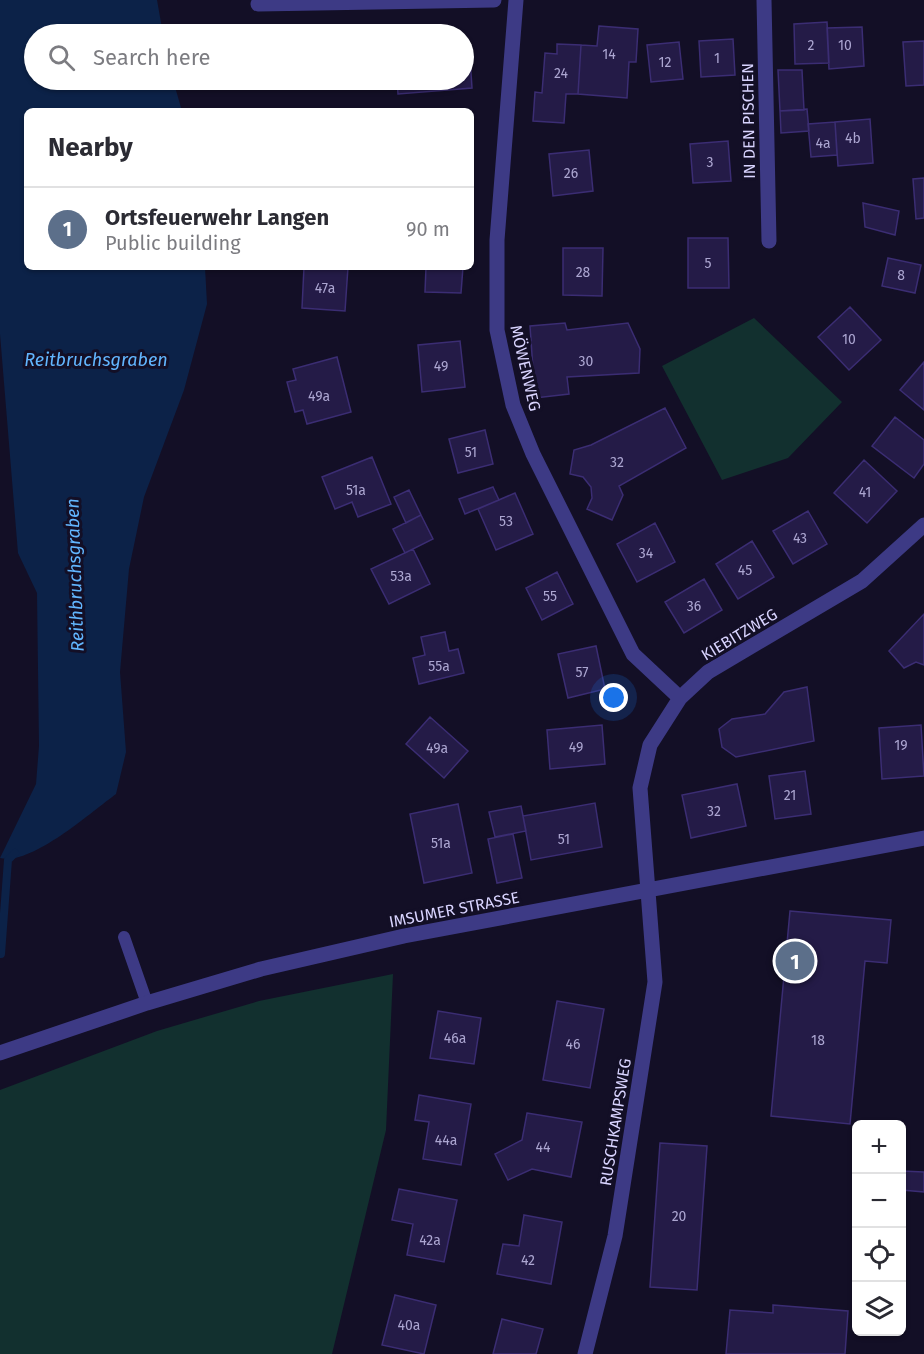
<!DOCTYPE html>
<meta charset="utf-8">
<style>
:root{--surface:#fff;--page:#f7f7f7;--text:#2b2b33;--muted:#7c7c81;--line:#e1e1e2;--accent:#187f8f}
body{margin:0;font-family:"Fira Sans",sans-serif;background:var(--page);color:var(--text)}
.controls{position:absolute;right:18px;bottom:18px;display:grid;overflow:hidden;border-radius:9px;box-shadow:0 2px 4px #0004}
.controls button{width:54px;height:54px;display:grid;place-items:center;padding:0;border:0;border-bottom:2px solid var(--line);background:var(--surface);color:var(--text);font:30px sans-serif}
.you{position:absolute;left:614px;top:698px;width:21px;height:21px;margin:-15px;border:4px solid #fff;border-radius:50%;background:#1a73e8;box-shadow:0 0 0 9px #1a73e833}
.badge{display:grid;place-items:center;width:39px;height:39px;border-radius:50%;background:var(--accent);color:#fff;font-size:20px;font-weight:700}
.pin{position:absolute;translate:-50% -50%;border:3px solid #fff;box-shadow:0 2px 6px #0006}
.list{margin:0;padding:0;list-style:none}
h2{display:flex;justify-content:space-between;align-items:center;height:78px;margin:0;padding:0 24px;font-size:26px}
h2 small{font-size:20px;font-weight:400;color:var(--muted)}
.list li{display:grid;grid-template-columns:39px 1fr auto;gap:18px;align-items:center;box-sizing:border-box;height:84px;padding:0 24px;border-top:2px solid var(--line)}
.list b{display:block;font-size:22px;white-space:nowrap}
.list p{margin:0;font-size:20px;white-space:nowrap;color:var(--muted)}
.list em{font-size:20px;font-style:normal;color:var(--muted)}
.icon{flex:none;width:33px;height:33px;fill:none;stroke:currentColor;stroke-width:2;stroke-linecap:round;stroke-linejoin:round}
.map{position:relative;flex:none;width:924px;height:1354px;overflow:hidden}
.search{position:absolute;background:var(--surface);box-shadow:0 2px 4px #0004;left:24px;top:24px;width:450px;height:66px;display:flex;align-items:center;gap:15px;box-sizing:border-box;padding:0 21px;border-radius:33px;color:var(--muted);font-size:22px}
.panel{position:absolute;background:var(--surface);box-shadow:0 2px 4px #0004;left:24px;top:108px;width:450px;height:162px;border-radius:9px}
.map>svg:first-child{display:block}
.green{fill:#12302f}
.water{fill:#0c2248}
.lines{fill:none;stroke-linecap:round;stroke-linejoin:round}
.stream{stroke:#0c2248;stroke-width:8}
.building{fill:#241b47;stroke:#3b2d73;stroke-width:1.5}
.service{stroke:#3d3a85;stroke-width:12}
.minor{stroke:#3d3a85;stroke-width:15}
.labels{text-anchor:middle;stroke-width:6;stroke-linejoin:round;paint-order:stroke}
.number-label{font-size:14px;fill:#aca6d1}
.street-label{font-size:16px;fill:#d9d4ff;stroke:#130f26}
.water-label{font-size:18px;font-style:italic;fill:#62b6ff;stroke:#130f26}
</style>
<div class="map">
<svg width="924" height="1354" viewBox="0 0 924 1354">
<rect width="100%" height="100%" fill="#130f26"/>
<path class="green" d="M 754,318 L 842,402 L 788,458 L 722,480 L 662,366 Z
M 393,974 L 386,1130 L 332,1354 L 0,1354 L 0,1090 L 157,1031 L 259,1001 Z"/>
<path class="water" d="M 0,0 L 157,0 L 163,34 L 34,34 L 34,80 L 173,80 L 182,111 L 27,111 L 27,267 L 205,267 L 207,304 L 184,390 L 144,497 L 129,569 L 120,672 L 126,752 L 116,794 C 90,813 31,866 0,858 L 36,784 L 39,746 L 37,593 L 18,553 L 0,334 Z"/>
<g class="lines">
<path class="stream" d="M 1,954 L 8,860 L 15,853"/>
</g>
<path class="building" d="M 827,22 L 829,63 L 795,64 L 794,24 Z
M 599,26 L 638,29 L 636,62 L 629,62 L 627,98 L 578,94 L 581,45 L 597,46 Z
M 862,27 L 864,66 L 829,69 L 827,28 Z
M 733,39 L 735,75 L 701,77 L 699,41 Z
M 924,41 L 924,85 L 906,86 L 903,42 Z
M 469,42 L 472,88 L 398,94 L 397,80 L 464,80 L 464,43 Z
M 679,42 L 683,79 L 651,82 L 647,45 Z
M 557,44 L 581,45 L 578,94 L 566,94 L 564,123 L 533,121 L 535,92 L 542,93 L 545,53 L 557,54 Z
M 778,70 L 802,70 L 804,110 L 780,111 Z
M 357,80 L 383,80 L 383,84 L 357,85 Z
M 807,109 L 809,131 L 781,133 L 780,111 Z
M 870,119 L 873,163 L 838,166 L 835,122 Z
M 835,122 L 837,155 L 811,157 L 808,124 Z
M 728,141 L 731,181 L 693,183 L 690,144 Z
M 589,150 L 593,191 L 553,196 L 549,154 Z
M 924,178 L 924,218 L 916,219 L 913,179 Z
M 863,203 L 899,211 L 895,235 L 865,227 Z
M 688,238 L 728,238 L 729,288 L 688,288 Z
M 563,248 L 603,248 L 602,296 L 563,295 Z
M 888,258 L 921,265 L 915,293 L 882,286 Z
M 304,267 L 348,267 L 345,311 L 302,308 Z
M 426,267 L 463,267 L 461,293 L 425,292 Z
M 850,307 L 881,340 L 849,370 L 818,337 Z
M 565,323 L 567,330 L 628,323 L 640,349 L 639,373 L 567,377 L 569,394 L 535,398 L 530,326 Z
M 460,341 L 465,387 L 422,392 L 418,345 Z
M 337,357 L 351,412 L 307,424 L 303,410 L 295,412 L 287,382 L 296,380 L 293,369 Z
M 924,362 L 924,410 L 900,390 Z
M 665,408 L 686,448 L 619,486 L 623,495 L 612,520 L 587,509 L 592,498 L 591,487 L 583,477 L 570,474 L 574,450 L 591,445 Z
M 895,417 L 924,440 L 924,464 L 914,478 L 872,446 Z
M 485,430 L 493,464 L 458,473 L 449,439 Z
M 372,457 L 391,504 L 358,517 L 352,502 L 335,509 L 322,477 Z
M 864,460 L 897,491 L 867,523 L 834,493 Z
M 493,487 L 499,500 L 465,514 L 459,499 Z
M 409,490 L 421,515 L 406,523 L 394,497 Z
M 515,493 L 533,534 L 496,550 L 478,509 Z
M 808,511 L 827,544 L 793,564 L 773,531 Z
M 421,515 L 433,539 L 405,553 L 393,529 Z
M 655,523 L 675,562 L 637,582 L 617,544 Z
M 752,541 L 774,577 L 738,599 L 716,564 Z
M 413,549 L 430,584 L 389,604 L 371,569 Z
M 557,572 L 573,604 L 542,620 L 526,588 Z
M 704,579 L 722,610 L 684,633 L 665,602 Z
M 924,614 L 924,665 L 916,662 L 904,668 L 889,651 Z
M 445,632 L 449,651 L 458,649 L 464,673 L 419,684 L 413,658 L 425,655 L 421,637 Z
M 596,646 L 605,689 L 568,698 L 558,654 Z
M 807,687 L 814,741 L 736,757 L 722,747 L 719,729 L 732,719 L 765,714 L 784,692 Z
M 430,717 L 468,751 L 444,778 L 406,744 Z
M 602,725 L 605,764 L 550,769 L 547,730 Z
M 921,725 L 924,776 L 882,779 L 879,728 Z
M 805,771 L 811,814 L 775,819 L 769,776 Z
M 737,784 L 746,826 L 691,838 L 682,795 Z
M 595,803 L 602,847 L 531,860 L 523,816 Z
M 458,804 L 472,873 L 424,883 L 410,814 Z
M 521,806 L 526,831 L 495,837 L 489,812 Z
M 513,834 L 522,878 L 497,883 L 488,839 Z
M 790,911 L 891,920 L 887,963 L 865,961 L 850,1124 L 771,1116 Z
M 557,1001 L 604,1009 L 590,1088 L 543,1080 Z
M 438,1011 L 481,1018 L 474,1064 L 430,1058 Z
M 419,1095 L 471,1104 L 461,1165 L 423,1159 L 429,1122 L 415,1120 Z
M 527,1113 L 582,1122 L 571,1177 L 532,1169 L 508,1180 L 495,1154 L 522,1140 Z
M 660,1143 L 707,1146 L 697,1290 L 650,1287 Z
M 902,1171 L 924,1172 L 924,1192 L 902,1190 Z
M 399,1189 L 457,1200 L 444,1262 L 407,1255 L 413,1224 L 392,1220 Z
M 524,1215 L 562,1222 L 551,1284 L 497,1274 L 503,1244 L 519,1246 Z
M 395,1295 L 436,1305 L 424,1354 L 382,1345 Z
M 773,1305 L 848,1311 L 845,1354 L 726,1354 L 730,1310 L 773,1313 Z
M 502,1319 L 543,1329 L 536,1354 L 493,1354 Z"/>
<g class="lines">
<path class="service" d="M 124,937 L 147,1003"/>
<path class="minor" d="M 516,0 L 497,240 L 497,330 L 513,405 L 533,454 L 633,654 L 680,698
M 764,0 L 769,241
M 258,4 L 494,0
M 0,1053 L 147,1003 L 261,969 L 404,936 L 924,838
M 585,1354 L 615,1236 L 655,982 L 640,788 L 650,745 L 680,698 L 708,672 L 862,581 L 924,525"/>
</g>
<g class="labels">
<g class="number-label">
<text x="811" y="50">2</text>
<text x="845" y="50">10</text>
<text x="609" y="59">14</text>
<text x="717" y="63">1</text>
<text x="665" y="67">12</text>
<text x="561" y="78">24</text>
<text x="853" y="143">4b</text>
<text x="823" y="148">4a</text>
<text x="710" y="167">3</text>
<text x="571" y="178">26</text>
<text x="708" y="268">5</text>
<text x="583" y="277">28</text>
<text x="901" y="280">8</text>
<text x="325" y="293">47a</text>
<text x="849" y="344">10</text>
<text x="586" y="366">30</text>
<text x="441" y="371">49</text>
<text x="319" y="401">49a</text>
<text x="471" y="457">51</text>
<text x="617" y="467">32</text>
<text x="356" y="495">51a</text>
<text x="865" y="497">41</text>
<text x="506" y="526">53</text>
<text x="800" y="543">43</text>
<text x="646" y="558">34</text>
<text x="745" y="575">45</text>
<text x="401" y="581">53a</text>
<text x="550" y="601">55</text>
<text x="694" y="611">36</text>
<text x="439" y="671">55a</text>
<text x="582" y="677">57</text>
<text x="901" y="750">19</text>
<text x="576" y="752">49</text>
<text x="437" y="753">49a</text>
<text x="790" y="800">21</text>
<text x="714" y="816">32</text>
<text x="564" y="844">51</text>
<text x="441" y="848">51a</text>
<text x="455" y="1043">46a</text>
<text x="818" y="1045">18</text>
<text x="573" y="1049">46</text>
<text x="446" y="1145">44a</text>
<text x="543" y="1152">44</text>
<text x="679" y="1221">20</text>
<text x="430" y="1245">42a</text>
<text x="528" y="1265">42</text>
<text x="409" y="1330">40a</text>
</g>
<g class="street-label">
<text transform="translate(748 121) rotate(-91)" y="6">IN DEN PISCHEN</text>
<text transform="translate(526 368) rotate(77)" y="6">MÖWENWEG</text>
<text transform="translate(739 634) rotate(-31)" y="6">KIEBITZWEG</text>
<text transform="translate(454 909) rotate(-11)" y="6">IMSUMER STRASSE</text>
<text transform="translate(615 1122) rotate(-81)" y="6">RUSCHKAMPSWEG</text>
</g>
<g class="water-label">
<text x="96" y="366">Reitbruchsgraben</text>
<text transform="translate(75 575) rotate(-92)" y="6">Reithbruchsgraben</text>
</g>
</g>
</svg>
<div class="controls">
<button>+</button>
<button>−</button>
<button><svg class="icon" aria-label="locate" viewBox="0 0 24 24"><circle cx="12" cy="12" r="6"/><path d="M12 2v4M12 18v4M2 12h4M18 12h4"/></svg></button>
<button><svg class="icon" aria-label="layers" viewBox="0 0 24 24"><path d="M12 4l9 5-9 5-9-5zM3 14l9 5 9-5"/></svg></button>
</div>
<div class="you"></div>
<div class="pin badge" style="left:795px;top:961px;background:#5c6f8a">1</div>
<div class="search"><svg class="icon" aria-label="search" viewBox="0 0 24 24"><circle cx="10" cy="10" r="6"/><path d="M15 15l6 6"/></svg>Search here</div>
<section class="panel">
<h2>Nearby<small></small></h2>
<ul class="list">
<li><span class="badge" style="background:#5c6f8a">1</span><div><b>Ortsfeuerwehr Langen</b><p>Public building</p></div><em>90 m</em></li>
</ul>
</section>
</div>
